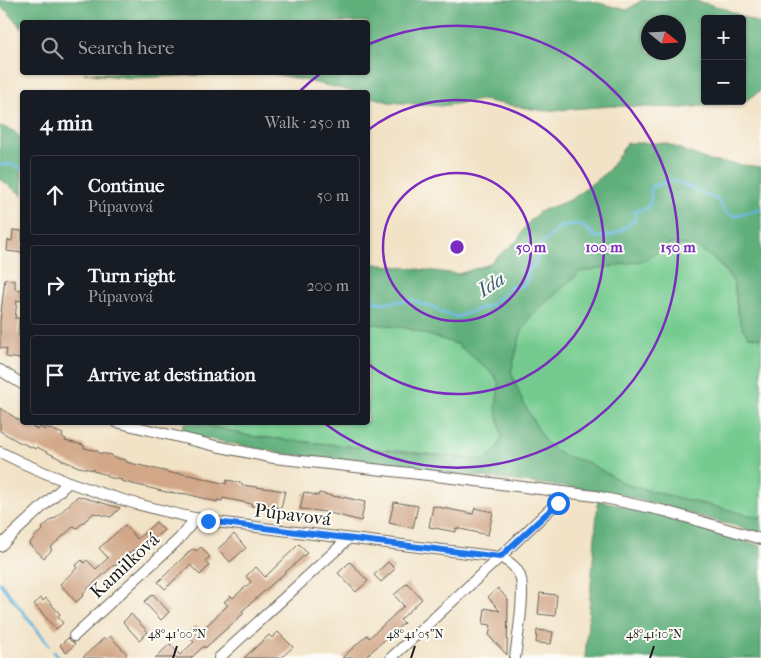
<!DOCTYPE html>
<meta charset="utf-8">
<style>
:root{--surface:#171b24;--page:#20242c;--text:#f1f3f6;--muted:#9ea1a6;--line:#363941}
body{margin:0;font-family:"IM FELL French Canon",serif;background:var(--page);color:var(--text)}
.controls{position:absolute;right:15px;top:15px;display:grid;overflow:hidden;border-radius:5px;box-shadow:0 1px 4px #0004}
.controls button{width:45px;height:45px;display:grid;place-items:center;padding:0;border:0;border-bottom:1px solid var(--line);background:var(--surface);color:var(--text);font:25px sans-serif}
.compass{position:absolute;left:641px;top:15px;width:45px;height:45px;border-radius:50%;background:var(--surface);box-shadow:0 1px 4px #0004;rotate:108deg}
.stop{position:absolute;width:15px;height:15px;margin:-11px;border:4px solid #1a73e8;border-radius:50%;background:#fff}
.stop.end{background:#1a73e8;border-color:#fff;box-shadow:0 1px 5px #0008}
.list{margin:0;padding:0;list-style:none}
h2{display:flex;justify-content:space-between;align-items:center;height:65px;margin:0;padding:0 20px;font-size:21px}
h2 small{font-size:16px;font-weight:400;color:var(--muted)}
.list li{display:grid;grid-template-columns:32px 1fr auto;gap:15px;align-items:center;box-sizing:border-box;height:80px;margin:0 10px 10px;padding:0 10px;border:1px solid var(--line);border-radius:5px}
.list b{display:block;font-size:19px;white-space:nowrap}
.list p{margin:0;font-size:16px;white-space:nowrap;color:var(--muted)}
.list em{font-size:16px;font-style:normal;color:var(--muted)}
.icon{flex:none;width:28px;height:28px;fill:none;stroke:currentColor;stroke-width:2;stroke-linecap:round;stroke-linejoin:round}
.map{position:relative;flex:none;width:761px;height:658px;overflow:hidden}
.search{position:absolute;background:var(--surface);box-shadow:0 1px 4px #0004;left:20px;top:20px;width:350px;height:55px;display:flex;align-items:center;gap:12px;box-sizing:border-box;padding:0 18px;border-radius:5px;color:var(--muted);font-size:19px}
.panel{position:absolute;background:var(--surface);box-shadow:0 1px 4px #0004;left:20px;top:90px;width:350px;height:335px;border-radius:5px}
.map>svg:first-child{display:block}
.green{fill:#74cb8f;stroke:#487456}
.forest{fill:#5faf7a;stroke:#3e664b;fill-rule:evenodd}
.lines{fill:none;stroke-linecap:round;stroke-linejoin:round}
.stream{stroke:#61b5dd;stroke-width:3}
.building{fill:#d1a788}
.minor-casing{stroke:#676258;stroke-width:12}
.minor{stroke:#fff;stroke-width:10}
.route{stroke:#1a73e8;stroke-width:6}
.ticks{fill:none;stroke:#1c1c1c;stroke-width:2}
.ring{fill:none;stroke:#7b2cbf;stroke-width:2.5}
.labels{text-anchor:middle;stroke-width:4;stroke-linejoin:round;paint-order:stroke}
.street-label{font-size:19px;fill:#1c1c1c;stroke:#fdfcf7}
.water-label{font-size:20px;font-style:italic;fill:#3b6173;stroke:#fdfcf7}
.ticks-label{font-size:12px;text-anchor:middle;fill:#1c1c1c;stroke:#fdfcf7;stroke-width:4;stroke-linejoin:round;paint-order:stroke}
.centre{fill:#7b2cbf;stroke:#fdfcf7;stroke-width:2.5}
.ring-label{font-size:15px;text-anchor:middle;font-weight:bold;fill:#7b2cbf;stroke:#fdfcf7;stroke-width:4;stroke-linejoin:round;paint-order:stroke}
</style>
<div class="map">
<svg width="761" height="658" viewBox="0 0 761 658">
<rect width="100%" height="100%" fill="#fdfcf7"/>
<filter id="ink" filterUnits="userSpaceOnUse"><feTurbulence type="fractalNoise" baseFrequency=".02" numOctaves="2"/><feDisplacementMap in="SourceGraphic" scale="10" xChannelSelector="R" yChannelSelector="G"/><feConvolveMatrix kernelMatrix="1 2 1 2 8 2 1 2 1" color-interpolation-filters="sRGB"/></filter>
<filter id="wash" filterUnits="userSpaceOnUse"><feTurbulence type="fractalNoise" baseFrequency=".0096" numOctaves="4" result="noise"/><feDisplacementMap in="SourceGraphic" scale="20" xChannelSelector="R" yChannelSelector="G"/><feGaussianBlur stdDeviation="1.12" result="paint"/><feColorMatrix in="noise" values="0 0 0 0 0 0 0 0 0 0 0 0 0 0 0 0 0 1.4 0 .05"/><feComposite in="paint" operator="in"/></filter>
<g filter="url(#wash)">
<rect width="100%" height="100%" fill="#f2e3c7"/>
<path class="green" d="M 669,244 L 695,246 L 717,261 L 734,283 L 737,311 L 748,336 L 761,338 L 761,518 L 627,485 L 589,463 L 562,455 L 545,442 L 522,400 L 511,372 L 521,333 L 531,316 L 580,272 L 646,260 Z
M 368,323 L 406,328 L 457,344 L 483,365 L 495,376 L 499,384 L 496,407 L 502,436 L 498,448 L 485,460 L 249,436 L 199,423 L 368,422 Z"/>
<path class="forest" d="M 0,0 L 586,0 L 627,10 L 642,0 L 692,0 L 723,8 L 760,24 L 761,90 L 744,102 L 682,108 L 613,106 L 543,111 L 481,100 L 441,106 L 388,102 L 368,96 L 368,92 L 356,92 L 271,73 L 368,72 L 368,22 L 22,22 L 22,29 L 8,12 L 0,6 ZM 705,19 L 742,19 L 742,101 L 705,101 ZM 678,22 L 678,52 L 648,52 L 648,22 Z
M 84,73 L 245,73 L 132,78 Z
M 0,126 L 14,131 L 22,139 L 22,195 L 0,179 Z
M 627,143 L 665,143 L 710,161 L 761,167 L 761,338 L 748,336 C 734,317 739,305 734,285 C 731,271 708,253 696,247 C 689,244 677,245 669,244 L 646,260 L 580,272 L 531,316 L 521,333 L 511,372 L 522,400 L 545,442 L 562,455 L 589,463 L 627,485 L 761,518 L 761,533 L 610,492 L 286,454 L 182,434 L 184,423 L 199,423 L 249,436 L 485,460 L 498,448 L 502,436 L 496,407 L 499,384 L 495,376 L 483,365 L 457,344 L 406,328 L 368,323 L 368,263 L 458,274 L 487,265 L 517,241 L 527,224 L 539,212 L 572,199 L 608,171 Z
M 598,500 L 665,516 L 761,546 L 761,658 L 585,658 Z"/>
<g class="lines">
<path class="stream" d="M 0,165 L 11,164 L 22,169
M 368,300 L 383,303 L 413,300 L 421,304 L 434,307 L 440,312 L 457,317 L 491,305 L 510,287 L 519,287 L 525,284 L 528,273 L 536,262 L 540,246 L 560,227 L 572,224 L 582,225 L 596,237 C 615,237 621,231 635,220 L 635,211 L 645,209 L 651,203 L 651,187 L 674,180 L 719,201 L 725,212 L 734,216 L 761,209
M 0,583 L 49,645
M 54,652 L 59,658"/>
</g>
<g id="blocks">
<path class="building" d="M 13,230 L 22,231 L 22,253 L 7,251 L 8,240 L 12,241 Z
M 5,279 L 15,281 L 15,289 L 22,290 L 22,301 L 17,300 L 15,318 L 19,318 L 18,335 L 22,336 L 22,359 L 6,357 L 7,349 L 0,348 L 0,321 Z
M 0,408 L 22,422 L 27,424 L 28,423 L 38,430 L 40,427 L 45,430 L 46,427 L 63,434 L 62,437 L 66,439 L 65,441 L 84,445 L 84,448 L 98,451 L 98,453 L 112,455 L 112,457 L 126,460 L 126,462 L 176,474 L 176,473 L 190,475 L 226,484 L 227,480 L 242,483 L 242,485 L 285,491 L 281,508 L 266,505 L 266,507 L 261,505 L 261,507 L 251,506 L 252,504 L 223,498 L 222,501 L 217,500 L 217,502 L 187,494 L 166,492 L 121,481 L 122,480 L 107,477 L 108,475 L 93,471 L 94,470 L 79,467 L 64,461 L 37,447 L 36,449 L 19,442 L 0,431 Z
M 304,492 L 318,496 L 319,493 L 338,497 L 338,496 L 365,502 L 361,521 L 326,512 L 300,509 Z
M 78,496 L 120,508 L 111,517 L 94,513 L 77,528 L 74,526 L 50,548 L 52,550 L 44,558 L 29,544 L 37,534 L 43,530 L 42,528 L 53,518 L 54,519 Z
M 394,502 L 418,506 L 413,528 L 389,523 Z
M 433,506 L 473,514 L 475,508 L 493,512 L 488,535 L 456,528 L 456,532 L 429,527 Z
M 156,522 L 164,530 L 136,554 L 133,550 L 115,566 L 114,565 L 83,593 L 84,595 L 76,602 L 60,584 L 77,568 L 75,566 L 82,560 L 84,563 L 87,560 L 96,569 L 108,558 L 99,548 L 125,525 L 137,539 Z
M 234,534 L 246,548 L 230,562 L 218,549 Z
M 299,544 L 307,553 L 242,611 L 244,613 L 205,648 L 204,646 L 191,658 L 155,658 L 170,644 L 180,655 L 194,642 L 186,634 L 196,625 L 201,631 L 228,605 L 224,602 L 231,596 L 233,598 L 251,582 L 246,576 L 256,567 L 265,577 Z
M 201,547 L 210,557 L 205,561 L 209,566 L 200,575 L 190,565 L 165,589 L 158,582 L 191,550 L 194,549 L 196,551 Z
M 350,562 L 368,581 L 356,592 L 338,573 Z
M 388,562 L 395,569 L 381,582 L 374,575 Z
M 407,583 L 422,599 L 400,620 L 404,623 L 364,658 L 342,658 L 367,635 L 369,638 L 404,606 L 394,595 Z
M 498,588 L 508,600 L 507,655 L 489,636 L 491,625 L 483,624 L 485,608 L 500,611 L 488,597 Z
M 540,593 L 557,595 L 555,616 L 538,614 Z
M 153,594 L 169,612 L 161,620 L 144,602 Z
M 41,598 L 43,601 L 46,598 L 60,614 L 58,617 L 63,623 L 56,629 L 34,604 Z
M 131,614 L 148,632 L 139,640 L 123,622 Z
M 537,630 L 553,632 L 551,644 L 536,643 Z
M 278,632 L 293,647 L 281,658 L 244,658 L 269,635 L 272,638 Z
M 110,636 L 127,654 L 123,658 L 82,658 L 104,638 L 105,640 Z
M 68,638 L 75,644 L 66,653 L 60,645 Z"/>
</g>
</g>
<g filter="url(#ink)">
<use href="#blocks" fill-opacity="0" stroke="#676258" stroke-width="1"/>
<g class="lines">
<g class="minor-casing">
<path id="minor" d="M 0,370 L 22,384
M 116,422 L 216,446 L 274,458 L 428,475 L 595,496 L 665,511 L 761,539
M 0,452 C 66,486 136,506 208,521 L 500,557 L 567,493
M 0,546 L 69,482
M 74,636 L 179,539 L 196,518
M 219,658 L 348,539
M 391,658 L 500,557 C 509,562 516,566 520,576 C 526,591 517,640 515,658"/>
</g>
<use href="#minor" class="minor"/>
</g>
</g>
<g class="lines" filter="url(#ink)">
<path class="route" d="M 208,521 L 500,557 L 558,503"/>
</g>
<path class="ticks" d="M 173,658 L 177,646M 411,658 L 415,646M 650,658 L 654,646"/>
<g class="ring">
<circle cx="457" cy="247" r="74"/>
<path d="M368 130A147 147 0 1 1 368 364"/>
<path d="M299 92A221 221 0 0 1 321 73M369 44A221 221 0 1 1 324 423"/>
</g>
<g class="labels">
<g class="street-label">
<text transform="translate(293 514) rotate(7)" y="7">Púpavová</text>
<text transform="translate(124 565) rotate(-43)" y="7">Kamilková</text>
</g>
<g class="water-label">
<text transform="translate(491 284) rotate(-32)" y="7">Ida</text>
</g>
</g>
<g class="ticks-label">
<text x="177" y="638">48°41'00"N</text>
<text x="415" y="638">48°41'05"N</text>
<text x="654" y="638">48°41'10"N</text>
</g>
<circle cx="457" cy="247" r="8" class="centre"/>
<g class="ring-label">
<text x="531" y="252">50 m</text>
<text x="604" y="252">100 m</text>
<text x="678" y="252">150 m</text>
</g>
</svg>
<div class="controls">
<button>+</button>
<button>−</button>
</div>
<svg class="compass" viewBox="-18 -18 36 36"><path d="M0-13l5 13h-10z" fill="#e53935"/><path d="M0 13l5-13h-10z" fill="#9ea1a6"/></svg>
<div class="stop" style="left:558px;top:503px"></div>
<div class="stop end" style="left:208px;top:521px"></div>
<div class="search"><svg class="icon" aria-label="search" viewBox="0 0 24 24"><circle cx="10" cy="10" r="6"/><path d="M15 15l6 6"/></svg>Search here</div>
<section class="panel">
<h2>4 min<small>Walk · 250 m</small></h2>
<ul class="list">
<li><svg class="icon" aria-label="ahead" viewBox="0 0 24 24"><path d="M12 20V5M6 11l6-6 6 6"/></svg><div><b>Continue</b><p>Púpavová</p></div><em>50 m</em></li>
<li><svg class="icon" aria-label="right" viewBox="0 0 24 24"><path d="M7 20v-9h11M14 6l5 5-5 5"/></svg><div><b>Turn right</b><p>Púpavová</p></div><em>200 m</em></li>
<li><svg class="icon" aria-label="arrive" viewBox="0 0 24 24"><path d="M6 21V4h12l-3 4 3 4H6"/></svg><div><b>Arrive at destination</b></div></li>
</ul>
</section>
</div>
